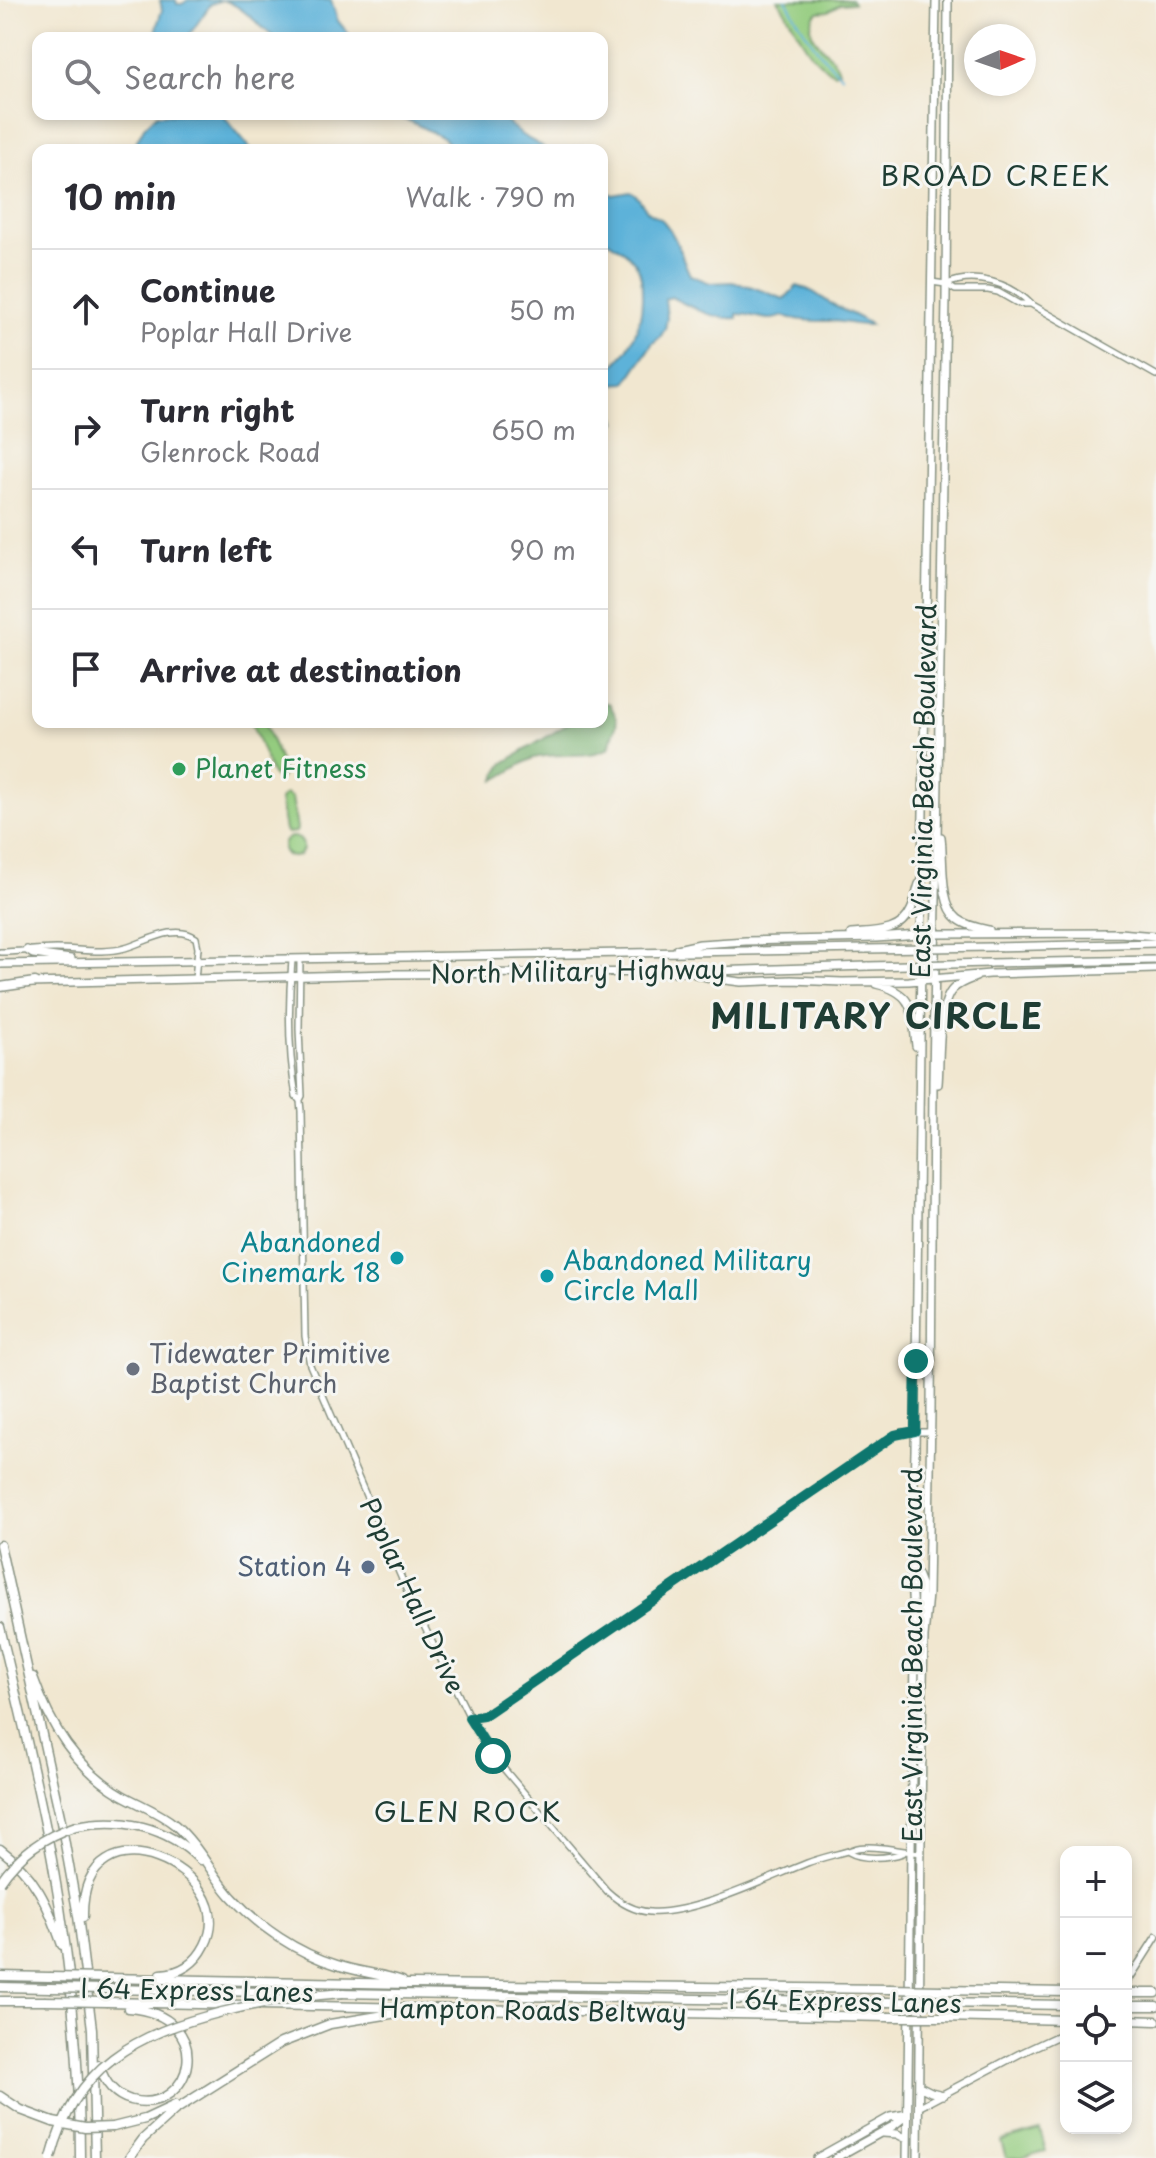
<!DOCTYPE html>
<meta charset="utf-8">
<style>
:root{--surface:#fff;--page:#f7f7f7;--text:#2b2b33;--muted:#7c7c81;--line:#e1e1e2}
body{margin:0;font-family:"Playpen Sans",sans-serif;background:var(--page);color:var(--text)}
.controls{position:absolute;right:24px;bottom:24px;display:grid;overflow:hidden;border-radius:16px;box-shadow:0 4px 12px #0003}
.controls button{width:72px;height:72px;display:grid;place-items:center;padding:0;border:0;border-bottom:2px solid var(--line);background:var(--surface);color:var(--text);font:40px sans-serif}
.compass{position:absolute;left:964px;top:24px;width:72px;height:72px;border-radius:50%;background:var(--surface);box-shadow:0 4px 12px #0003;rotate:88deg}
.stop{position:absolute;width:24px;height:24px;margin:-18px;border:6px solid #0f766e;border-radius:50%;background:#fff}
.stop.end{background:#0f766e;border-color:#fff;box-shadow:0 2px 8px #0008}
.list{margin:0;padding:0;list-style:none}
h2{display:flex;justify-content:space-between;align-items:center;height:104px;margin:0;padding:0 32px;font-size:34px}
h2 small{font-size:26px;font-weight:400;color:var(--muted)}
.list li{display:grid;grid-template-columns:52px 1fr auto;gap:24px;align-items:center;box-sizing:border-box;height:120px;padding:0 32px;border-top:2px solid var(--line)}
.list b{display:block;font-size:30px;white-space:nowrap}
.list p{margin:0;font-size:26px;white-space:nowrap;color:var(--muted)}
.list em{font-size:26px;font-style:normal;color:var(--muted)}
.icon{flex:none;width:44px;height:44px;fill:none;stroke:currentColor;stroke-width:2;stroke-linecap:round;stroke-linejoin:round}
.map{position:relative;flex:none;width:1156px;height:2158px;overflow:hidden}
.search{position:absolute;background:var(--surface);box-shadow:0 4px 12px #0003;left:32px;top:32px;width:576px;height:88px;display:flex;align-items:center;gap:20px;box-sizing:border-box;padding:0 28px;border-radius:16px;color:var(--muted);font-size:30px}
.panel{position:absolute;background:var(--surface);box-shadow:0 4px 12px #0003;left:32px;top:144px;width:576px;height:584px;border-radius:16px}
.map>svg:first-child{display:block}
.green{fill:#94cc7f;stroke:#5a845a;stroke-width:2}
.forest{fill:#77b06e;stroke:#4b7651;stroke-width:2}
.water{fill:#5db2d9;stroke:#3e7886;stroke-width:2}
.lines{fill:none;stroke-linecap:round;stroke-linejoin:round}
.stream{stroke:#5db2d9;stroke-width:2}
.tertiary-casing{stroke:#889282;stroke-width:8}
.secondary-casing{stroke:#889282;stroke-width:9}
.primary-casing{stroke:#889282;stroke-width:10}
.motorway-casing{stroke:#889282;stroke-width:11}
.tertiary{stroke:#fff;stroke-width:5}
.secondary{stroke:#fff;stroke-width:6}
.primary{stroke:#fff;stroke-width:7}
.motorway{stroke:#fff;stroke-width:8}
.primary-bridge-casing{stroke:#889282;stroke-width:10;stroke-linecap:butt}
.motorway-bridge-casing{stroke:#889282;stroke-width:11;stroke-linecap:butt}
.primary-bridge{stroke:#fff;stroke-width:7}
.motorway-bridge{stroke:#fff;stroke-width:8}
.route{stroke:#0f766e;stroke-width:10}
.leisure-dot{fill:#2e9e5b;stroke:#f6f6f2;stroke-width:3}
.culture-dot{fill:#0f9aa8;stroke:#f6f6f2;stroke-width:3}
.worship-dot{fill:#6b7280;stroke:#f6f6f2;stroke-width:3}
.service-dot{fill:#5c6f8a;stroke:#f6f6f2;stroke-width:3}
.labels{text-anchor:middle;stroke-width:6;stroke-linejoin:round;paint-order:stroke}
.leisure-label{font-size:26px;fill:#27864d;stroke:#f6f6f2;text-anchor:start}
.street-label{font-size:26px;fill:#1f3d34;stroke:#f6f6f2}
.culture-label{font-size:26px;fill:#0d838f;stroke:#f6f6f2;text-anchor:end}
.worship-label{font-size:26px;fill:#5b616d;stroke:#f6f6f2;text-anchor:start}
.service-label{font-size:26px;fill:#4e5e75;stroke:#f6f6f2;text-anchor:end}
.neighbourhood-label{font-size:28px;letter-spacing:2px;fill:#1f3d34;stroke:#f6f6f2}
.district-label{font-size:34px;font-weight:bold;letter-spacing:2px;fill:#1f3d34;stroke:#f6f6f2}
</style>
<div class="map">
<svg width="1156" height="2158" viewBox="0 0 1156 2158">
<rect width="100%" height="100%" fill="#f6f6f2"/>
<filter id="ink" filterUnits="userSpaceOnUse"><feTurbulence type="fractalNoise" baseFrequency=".0125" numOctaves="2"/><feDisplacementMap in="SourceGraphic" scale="16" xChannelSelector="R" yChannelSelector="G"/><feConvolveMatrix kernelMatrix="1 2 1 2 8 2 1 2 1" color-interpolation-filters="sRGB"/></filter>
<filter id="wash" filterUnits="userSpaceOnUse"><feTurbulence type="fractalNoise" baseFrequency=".006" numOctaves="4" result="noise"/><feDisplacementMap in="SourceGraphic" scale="32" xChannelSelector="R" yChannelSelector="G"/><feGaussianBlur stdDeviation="1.8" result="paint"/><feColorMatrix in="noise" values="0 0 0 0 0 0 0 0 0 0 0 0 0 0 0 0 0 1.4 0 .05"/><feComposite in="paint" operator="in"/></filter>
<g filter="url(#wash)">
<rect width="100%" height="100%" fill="#f1e7d0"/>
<path class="green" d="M 778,0 L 851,0 L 853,3 L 840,4 L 828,11 L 818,12 C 795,38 835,50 839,71 L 834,73 C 807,60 795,24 778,0 Z
M 251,722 L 264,722 L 284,771 L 281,778 L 277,779 L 272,775 Z
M 285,794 L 292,798 L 297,829 L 296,832 L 287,833 L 285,831 L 280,800 Z
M283 847a10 10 0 1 1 20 0a10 10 0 1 1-20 0Z
M 1040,2130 L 1046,2151 L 1019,2158 L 1006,2158 L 1001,2141 Z"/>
<path class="forest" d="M 602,703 L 609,703 C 623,727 614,725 609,748 C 586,760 559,751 534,758 C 521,763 508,774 495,780 L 497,774 L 504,763 L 571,722 L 602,722 Z"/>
<path class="water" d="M 160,0 L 176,0 L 177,4 L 182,4 L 188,0 L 222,0 L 211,4 L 187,38 L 164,38 L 156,29 L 162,10 Z
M 222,0 L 331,0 L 338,21 L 352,38 L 275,38 C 259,26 241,4 222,0 Z
M 157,114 L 222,114 L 252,150 L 132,150 L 144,127 Z
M 395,114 L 497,114 L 523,136 L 542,146 L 546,150 L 454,150 L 443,138 L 412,122 L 397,117 Z
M 602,188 L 614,195 L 631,192 C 641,198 641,204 648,211 C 653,215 660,217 664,222 C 678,238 681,257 690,275 L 710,283 L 732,282 L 752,287 L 784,299 L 797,286 C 813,290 818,295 831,304 C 844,311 858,316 871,325 C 857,326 844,321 830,321 C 813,321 800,321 783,316 C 769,324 752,313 737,314 L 737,318 C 715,320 691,307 671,297 L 665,299 L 667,318 L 665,329 L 660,337 L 652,344 L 626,383 L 608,384 C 604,398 611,409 617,422 L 614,423 L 602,409 L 602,375 C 629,356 643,327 642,294 C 642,283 642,274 636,264 C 629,252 613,244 602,237 Z"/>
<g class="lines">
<path class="stream" d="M 786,0 C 803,30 817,53 842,76"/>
</g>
</g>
<g filter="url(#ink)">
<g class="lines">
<g class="tertiary-casing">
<path id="tertiary" d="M 931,282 L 946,284 L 955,290 L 988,290 L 998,292 L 1019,304 L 1029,304
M 947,284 C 975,272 1010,283 1031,304 L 1156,375
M 0,952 C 19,952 37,949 56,949 C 79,949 103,954 125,948 C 146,942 176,923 196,938 L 198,948 L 195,979
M 292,960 C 288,1005 288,1051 296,1096 L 300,1101 L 301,1111 L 305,1336 L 310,1365 L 410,1598 L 476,1730 L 493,1756 L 607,1891 C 620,1903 633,1911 650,1912 C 693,1915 766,1879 807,1863 C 823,1857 839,1854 854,1849 C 870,1843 903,1852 921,1853
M 300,1100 L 302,1096 L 299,1029 L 300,960
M 469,1718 L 483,1716 L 895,1435 L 902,1432 L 931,1432
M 849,1852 C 862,1860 889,1858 903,1853"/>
</g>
<g class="secondary-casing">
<path id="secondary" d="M 1126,1984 L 1156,1937
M 919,2107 L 1019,2054 L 1066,2032"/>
</g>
<g class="primary-casing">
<path id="primary" d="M 941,837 C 944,860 939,904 958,919 C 967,926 979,928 989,930
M 851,934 C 873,932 901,934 911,910 C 915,902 916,893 919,884
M 992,947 L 1156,943
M 677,949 L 700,944 L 746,941 L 876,938 L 935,934 L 1119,933 L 1156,936
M 27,950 L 33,954 L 71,959
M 990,963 L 1156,960
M 0,964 L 866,949
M 695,974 L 710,978 L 741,982 L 791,980 L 842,982 L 909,981 L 990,974 L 1156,969
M 30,983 L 391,974 L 685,972 L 868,966
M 876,984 C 915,993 912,1011 916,1046
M 938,1084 C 940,1061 937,1005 953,989 C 959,983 968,980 976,977
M 911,1572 L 917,1574 L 921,1584 L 920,1635
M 919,2086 L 931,2092 L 943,2095
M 883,2133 L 897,2134 L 907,2139
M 817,2158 L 890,2117 L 907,2114
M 835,2158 L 893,2126 L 907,2115
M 907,2158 L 912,1773 L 914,1747 L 915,1647 L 911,1579 L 915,1451 L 922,874 L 936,0
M 918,2158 L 922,1731 L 924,1637 L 928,1594 L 931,1412 L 933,1081 L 946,298 L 948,0"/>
</g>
<g class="motorway-casing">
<path id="motorway" d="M 0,987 L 35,982
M 0,1545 L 60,1816 L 78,1916 L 92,2029 L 95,2158
M 0,1627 C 18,1704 38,1782 52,1860 C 70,1959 80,2058 80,2158
M 33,1677 C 50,1726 76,1768 122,1795 C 140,1805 159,1812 175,1825 C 198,1845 211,1873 231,1896 C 259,1927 297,1953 337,1965 C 358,1972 381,1974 402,1981
M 76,1826 C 121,1817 167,1826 200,1860
M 0,1849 C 35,1875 48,1904 62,1945
M 83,1917 C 81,1797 243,1871 205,1945 C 196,1963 181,1973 161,1974
M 0,1976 L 49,1977
M 106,1978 L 410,1984 L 889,1989
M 0,1987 L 50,1988
M 107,1989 L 319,1993
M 941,1990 L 1066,1992
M 336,1993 L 887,2002
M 1126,1993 L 1156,1993
M 0,2001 L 44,2001
M 107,2002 L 244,2005
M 940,2003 L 1066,2005
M 261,2005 L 888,2017
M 1126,2006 L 1156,2006
M 941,2017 L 1066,2020
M 1126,2020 L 1156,2021
M 99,2065 C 104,2081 113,2095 131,2100 C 194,2116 219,2015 128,2008
M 0,2096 L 21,2110 L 53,2122
M 113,2127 L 145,2119 L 175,2105
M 129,2158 L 143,2139 L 175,2110 L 281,2043 L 330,2024 L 397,2013"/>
</g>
<use href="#tertiary" class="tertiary"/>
<use href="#secondary" class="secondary"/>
<use href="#primary" class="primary"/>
<use href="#motorway" class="motorway"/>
<g class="primary-bridge-casing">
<path id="primary-bridge" d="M 866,949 L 992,947
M 868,966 L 990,963"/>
</g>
<g class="motorway-bridge-casing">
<path id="motorway-bridge" d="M 0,1882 C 19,1854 44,1836 76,1826
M 49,1977 L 106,1978
M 50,1988 L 107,1989
M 889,1989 L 941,1990
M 44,2001 L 107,2002
M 887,2002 L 940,2003
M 888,2017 L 941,2017
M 53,2122 L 85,2128 L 113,2127
M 51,2158 C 75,2065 135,2034 222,2012 C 262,2002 301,1996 343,1993"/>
</g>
<use href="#primary-bridge" class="primary-bridge"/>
<use href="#motorway-bridge" class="motorway-bridge"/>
</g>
</g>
<g class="lines" filter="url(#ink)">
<path class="route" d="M 493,1756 L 469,1718 L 483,1716 L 895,1435 L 915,1431 L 916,1361"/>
</g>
<circle class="leisure-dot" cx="179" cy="769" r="8"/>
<g class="culture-dot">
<circle cx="397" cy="1258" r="8"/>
<circle cx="547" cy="1276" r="8"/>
</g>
<circle class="worship-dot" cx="133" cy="1369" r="8"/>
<circle class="service-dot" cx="368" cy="1567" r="8"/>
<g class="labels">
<g class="leisure-label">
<text x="195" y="778">Planet Fitness</text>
</g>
<g class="street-label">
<text transform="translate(924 791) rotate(-89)" y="9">East Virginia Beach Boulevard</text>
<text transform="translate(578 972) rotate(-1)" y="9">North Military Highway</text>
<text transform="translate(412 1596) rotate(65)" y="9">Poplar Hall Drive</text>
<text transform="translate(913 1655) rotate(-90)" y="9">East Virginia Beach Boulevard</text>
<text transform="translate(197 1991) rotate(1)" y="9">I 64 Express Lanes</text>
<text transform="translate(845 2002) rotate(1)" y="9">I 64 Express Lanes</text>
<text transform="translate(533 2011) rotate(1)" y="9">Hampton Roads Beltway</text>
</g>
<g class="culture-label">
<text x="381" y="1252">Abandoned<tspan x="381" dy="30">Cinemark 18</tspan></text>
<text x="563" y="1270" text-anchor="start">Abandoned Military<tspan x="563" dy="30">Circle Mall</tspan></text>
</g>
<g class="worship-label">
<text x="149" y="1363">Tidewater Primitive<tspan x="149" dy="30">Baptist Church</tspan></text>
</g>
<g class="service-label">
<text x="352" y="1576">Station 4</text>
</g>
<g class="neighbourhood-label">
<text x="996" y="186">BROAD CREEK</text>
<text x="468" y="1822">GLEN ROCK</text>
</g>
<g class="district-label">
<text x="877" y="1029">MILITARY CIRCLE</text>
</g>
</g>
</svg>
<div class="controls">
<button>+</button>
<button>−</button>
<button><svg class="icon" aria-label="locate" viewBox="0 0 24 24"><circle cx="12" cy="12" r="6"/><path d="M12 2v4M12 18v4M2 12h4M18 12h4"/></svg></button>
<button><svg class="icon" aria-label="layers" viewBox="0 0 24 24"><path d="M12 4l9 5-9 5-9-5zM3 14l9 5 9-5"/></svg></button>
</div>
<svg class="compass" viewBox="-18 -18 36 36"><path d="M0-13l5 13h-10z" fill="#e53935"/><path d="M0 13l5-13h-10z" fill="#7c7c81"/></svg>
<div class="stop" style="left:493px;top:1756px"></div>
<div class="stop end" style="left:916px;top:1361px"></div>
<div class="search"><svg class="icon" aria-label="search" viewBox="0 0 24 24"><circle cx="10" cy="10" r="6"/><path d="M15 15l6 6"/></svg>Search here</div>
<section class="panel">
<h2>10 min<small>Walk · 790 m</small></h2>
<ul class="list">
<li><svg class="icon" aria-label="ahead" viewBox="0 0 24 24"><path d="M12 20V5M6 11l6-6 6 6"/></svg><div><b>Continue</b><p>Poplar Hall Drive</p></div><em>50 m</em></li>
<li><svg class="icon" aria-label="right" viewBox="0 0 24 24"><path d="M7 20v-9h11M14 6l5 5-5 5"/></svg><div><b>Turn right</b><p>Glenrock Road</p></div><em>650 m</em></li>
<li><svg class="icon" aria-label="left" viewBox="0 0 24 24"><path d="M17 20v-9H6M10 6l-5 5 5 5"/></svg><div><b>Turn left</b></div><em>90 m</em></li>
<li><svg class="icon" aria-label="arrive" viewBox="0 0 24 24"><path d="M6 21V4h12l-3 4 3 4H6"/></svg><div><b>Arrive at destination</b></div></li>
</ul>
</section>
</div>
